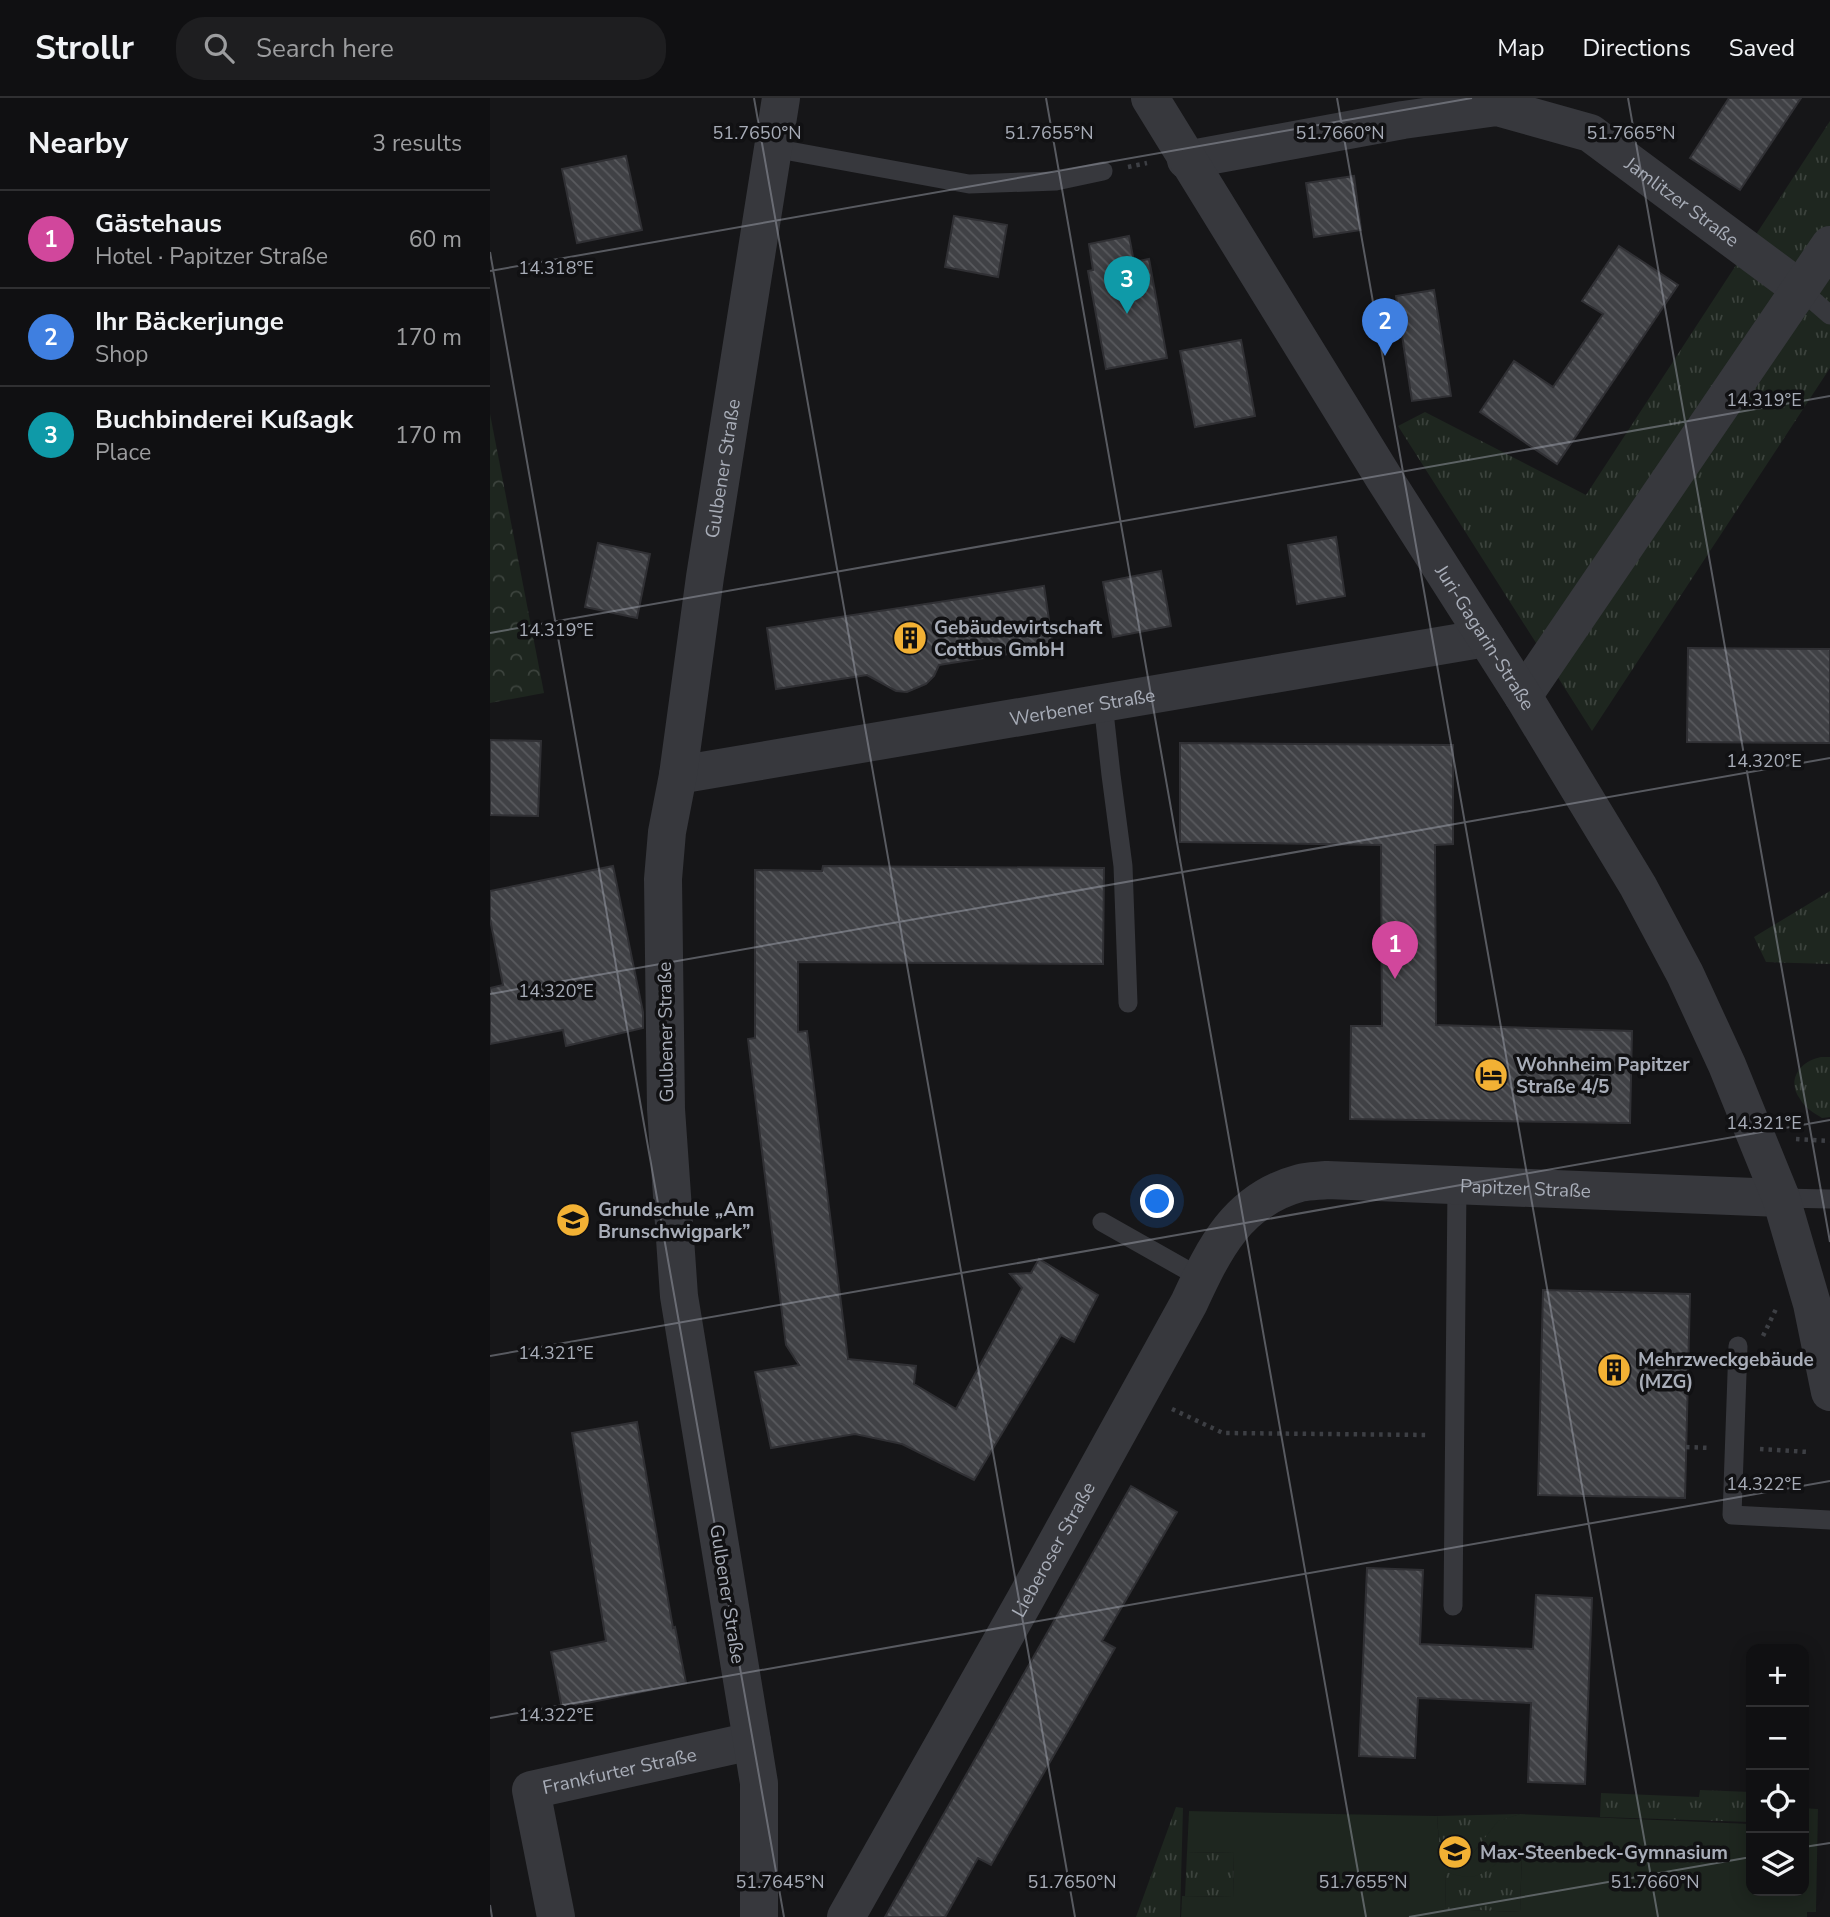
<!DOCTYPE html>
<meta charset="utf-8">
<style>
:root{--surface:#101012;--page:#1e1e20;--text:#f1f3f6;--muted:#9c9d9f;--line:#303032;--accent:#f2b134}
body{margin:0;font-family:"Nunito Sans",sans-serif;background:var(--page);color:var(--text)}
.controls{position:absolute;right:21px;bottom:21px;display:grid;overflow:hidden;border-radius:14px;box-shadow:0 4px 18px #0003}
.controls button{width:63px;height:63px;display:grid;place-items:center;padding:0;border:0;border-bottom:2px solid var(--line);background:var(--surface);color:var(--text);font:35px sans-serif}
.you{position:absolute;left:668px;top:1104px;width:24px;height:24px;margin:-18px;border:5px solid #fff;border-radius:50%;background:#1a73e8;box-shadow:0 0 0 10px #1a73e833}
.badge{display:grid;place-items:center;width:46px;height:46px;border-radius:50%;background:var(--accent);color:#fff;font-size:23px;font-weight:700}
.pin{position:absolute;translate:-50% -58px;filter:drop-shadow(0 2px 4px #0008)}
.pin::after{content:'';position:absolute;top:37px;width:24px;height:21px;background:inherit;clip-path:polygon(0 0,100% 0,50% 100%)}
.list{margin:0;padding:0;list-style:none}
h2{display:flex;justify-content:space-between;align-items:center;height:91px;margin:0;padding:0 28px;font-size:30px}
h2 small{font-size:23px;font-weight:400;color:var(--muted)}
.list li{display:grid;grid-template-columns:46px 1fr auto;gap:21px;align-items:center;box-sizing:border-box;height:98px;padding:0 28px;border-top:2px solid var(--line)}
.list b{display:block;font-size:26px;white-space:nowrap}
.list p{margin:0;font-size:23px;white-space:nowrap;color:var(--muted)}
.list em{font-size:23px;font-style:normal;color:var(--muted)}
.icon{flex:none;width:38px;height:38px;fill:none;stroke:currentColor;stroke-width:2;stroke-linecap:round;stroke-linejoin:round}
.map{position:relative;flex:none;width:1340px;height:1819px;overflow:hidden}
header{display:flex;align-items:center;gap:42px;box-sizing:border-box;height:98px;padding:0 35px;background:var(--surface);border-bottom:2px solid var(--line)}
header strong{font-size:33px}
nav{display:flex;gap:38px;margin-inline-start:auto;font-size:24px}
.search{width:490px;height:63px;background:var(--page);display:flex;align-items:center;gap:18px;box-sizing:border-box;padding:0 24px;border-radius:28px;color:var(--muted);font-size:26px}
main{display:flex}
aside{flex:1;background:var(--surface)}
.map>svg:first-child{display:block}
.grass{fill:url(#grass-tufts)}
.forest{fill:url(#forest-crowns)}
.park{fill:#1e261f;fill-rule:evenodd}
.building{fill:url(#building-back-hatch);stroke:#303034;stroke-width:2}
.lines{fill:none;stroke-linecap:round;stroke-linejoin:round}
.path{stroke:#3d3f44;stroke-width:4.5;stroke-dasharray:3.5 5;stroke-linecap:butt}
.service{stroke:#37383d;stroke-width:19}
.minor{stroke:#37383d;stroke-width:38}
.tertiary{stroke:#37383d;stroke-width:38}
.ticks{fill:none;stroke:#a8adb8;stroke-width:2;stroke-opacity:0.45}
.labels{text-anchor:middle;stroke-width:7;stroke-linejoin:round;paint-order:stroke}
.street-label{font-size:19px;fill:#a8adb8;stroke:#111113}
.poi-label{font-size:19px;font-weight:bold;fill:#a8adb8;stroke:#111113;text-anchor:start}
.ticks-label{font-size:18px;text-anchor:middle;fill:#a8adb8;stroke:#111113;stroke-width:7;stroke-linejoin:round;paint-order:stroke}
</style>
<header>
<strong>Strollr</strong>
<div class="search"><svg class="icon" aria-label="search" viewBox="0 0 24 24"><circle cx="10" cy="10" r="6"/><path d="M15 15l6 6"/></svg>Search here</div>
<nav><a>Map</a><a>Directions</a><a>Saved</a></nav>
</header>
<main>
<aside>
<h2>Nearby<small>3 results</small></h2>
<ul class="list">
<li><span class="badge" style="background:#d1479c">1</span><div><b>Gästehaus</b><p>Hotel · Papitzer Straße</p></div><em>60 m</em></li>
<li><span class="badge" style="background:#3f7fe0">2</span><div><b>Ihr Bäckerjunge</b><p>Shop</p></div><em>170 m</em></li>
<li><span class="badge" style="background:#0f9aa8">3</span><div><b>Buchbinderei Kußagk</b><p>Place</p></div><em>170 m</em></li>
</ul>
</aside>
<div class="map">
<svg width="1340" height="1819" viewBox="0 0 1340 1819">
<defs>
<pattern id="grass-tufts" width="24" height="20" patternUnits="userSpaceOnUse" patternTransform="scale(1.75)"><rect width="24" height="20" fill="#1e261f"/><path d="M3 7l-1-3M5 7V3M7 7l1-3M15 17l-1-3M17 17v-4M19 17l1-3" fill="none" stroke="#3c433d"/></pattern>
<pattern id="forest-crowns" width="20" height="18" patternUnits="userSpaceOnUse" patternTransform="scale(1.75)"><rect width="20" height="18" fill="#1e261f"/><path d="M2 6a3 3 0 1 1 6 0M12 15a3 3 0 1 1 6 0" fill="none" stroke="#3c433d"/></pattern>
<pattern id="building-back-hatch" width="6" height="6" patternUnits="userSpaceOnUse" patternTransform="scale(1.75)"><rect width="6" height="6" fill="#404145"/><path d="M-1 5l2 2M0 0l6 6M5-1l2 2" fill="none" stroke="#595a5e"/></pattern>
</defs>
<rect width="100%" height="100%" fill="#161618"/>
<path class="grass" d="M 1340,23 L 1340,270 L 1102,633 L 908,328 L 935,314 L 1096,397 Z
M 1340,793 L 1340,866 L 1276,864 L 1264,839 Z
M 1331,959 L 1340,959 L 1340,1019 L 1332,1020 C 1324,1015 1315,1010 1310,1001 C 1296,982 1310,963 1331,959 Z
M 1210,1692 L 1261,1694 L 1261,1724 L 1110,1719 L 1111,1695 L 1209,1699 Z
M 686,1709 L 693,1710 L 690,1819 L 646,1819 Z
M 1030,1716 L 1008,1724 L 984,1754 C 966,1756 963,1756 949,1744 L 947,1718 Z
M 1017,1751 L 1032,1752 L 1030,1814 L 955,1811 L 956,1773 L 1009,1764 Z
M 697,1754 L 744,1755 L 743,1799 L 695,1798 Z"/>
<path class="forest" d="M 0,316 L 54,595 L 0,605 Z"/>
<path class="park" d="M 1314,1710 L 1328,1711 L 1326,1814 L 1317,1814 L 1317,1819 L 691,1819 L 692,1798 L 743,1799 L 744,1755 L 697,1754 L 699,1713 L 947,1718 L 949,1744 C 963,1756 966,1756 984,1754 L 1008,1723 L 1030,1716 L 1261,1726 L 1261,1793 L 1314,1793 ZM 1017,1751 L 1032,1752 L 1030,1814 L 955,1811 L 956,1774 C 985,1785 1001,1776 1017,1751 Z"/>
<path class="building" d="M 1239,0 L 1311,0 L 1250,92 L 1200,60 Z
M 136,58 L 152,132 L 87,145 L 72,71 Z
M 864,78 L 871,132 L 824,139 L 816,85 Z
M 464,118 L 517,127 L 508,179 L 455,169 Z
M 639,138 L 644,164 L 659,161 L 677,260 L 616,271 L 598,173 L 603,172 L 599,146 Z
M 1129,148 L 1188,187 L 1067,366 L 990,314 L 1024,263 L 1063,289 L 1113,216 L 1092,203 Z
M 944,192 L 961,298 L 922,303 L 906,198 Z
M 751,242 L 765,318 L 705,329 L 690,253 Z
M 846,439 L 855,498 L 807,506 L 798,447 Z
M 108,445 L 160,456 L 147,520 L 95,509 Z
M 671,473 L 681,528 L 623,539 L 613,484 Z
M 554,488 L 563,549 L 449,567 L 444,578 L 436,586 L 417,594 L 406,593 L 377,577 L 286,591 L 277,530 Z
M 1198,550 L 1340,551 L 1340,645 L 1197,644 Z
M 0,642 L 51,643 L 48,718 L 0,717 Z
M 690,645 L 963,647 L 963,746 L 945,747 L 946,927 L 1142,933 L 1140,1025 L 860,1021 L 861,928 L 892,928 L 891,747 L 690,744 Z
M 123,768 L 153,914 L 153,930 L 76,948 L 73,932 L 0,946 L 0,890 L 13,887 L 0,821 L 0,793 Z
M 333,768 L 614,770 L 613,866 L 308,864 L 308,934 L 317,933 L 358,1261 L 426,1268 L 424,1286 L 466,1311 L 532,1190 L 520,1176 L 541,1175 L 549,1161 L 608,1197 L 584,1244 L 571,1237 L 484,1382 L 412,1346 L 365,1336 L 281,1350 L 265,1274 L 309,1267 L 296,1247 L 258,941 L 265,940 L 265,772 L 332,773 Z
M 1053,1192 L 1200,1196 L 1195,1400 L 1048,1397 Z
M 147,1324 L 183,1530 L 185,1529 L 196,1585 L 72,1610 L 61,1554 L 116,1543 L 82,1335 Z
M 641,1388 L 687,1414 L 612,1543 L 625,1550 L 584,1622 L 501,1767 L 488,1760 L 455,1819 L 395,1819 Z
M 877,1470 L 933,1472 L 930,1546 L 1043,1551 L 1046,1497 L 1102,1500 L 1095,1686 L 1038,1684 L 1041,1605 L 928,1600 L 925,1660 L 869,1658 Z"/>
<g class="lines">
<path class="path" d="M 638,69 L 657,65
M 1306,1041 L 1340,1043
M 1273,1238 L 1286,1211
M 682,1311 L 733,1335 L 938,1337
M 1196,1349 L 1220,1350
M 1270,1351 L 1318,1354"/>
<path class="service" d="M 283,50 L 479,86 L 566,83 L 613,73
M 1310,191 L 1340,217
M 613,605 L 621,677 L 633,768 L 638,905
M 1291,1100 L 1340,1101
M 612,1124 L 711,1180
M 1248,1248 L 1242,1417 L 1340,1422
M 963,1508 L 967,1087"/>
<g class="minor">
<path id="s1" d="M 696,62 L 913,22 L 1007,9 L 1100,35 L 1310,191"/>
<path d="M 1033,598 L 1340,147"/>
<path id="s2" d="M 188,677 L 996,540"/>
<path id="s3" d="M 66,1819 L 41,1692 L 262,1643"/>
<path id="s4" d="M 269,1819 L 269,1685 L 189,1198 L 176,1011 L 173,781 L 177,734 L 188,677 L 215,479 L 291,0"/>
<path id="s5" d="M 356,1819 L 535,1502 L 699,1205 C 724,1151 747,1102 810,1085 C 818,1083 828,1083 837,1082 L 1291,1100"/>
</g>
<path class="tertiary" id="s6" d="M 660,0 L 894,380 L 1033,598 L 1148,788 L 1195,876 L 1237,967 L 1291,1100 L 1322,1206 L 1340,1294"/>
</g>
<path class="ticks" d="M 264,0 L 585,1819M 556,0 L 876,1819M 847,0 L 1168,1819M 1138,0 L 1340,1144M 0,154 L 294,1819M 0,173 L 982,0M 0,535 L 1340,298M 0,896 L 1340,660M 0,1258 L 1340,1022M 0,1620 L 1340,1383M 1314,1749 L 1340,1745M 0,1807 L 2,1819M 919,1819 L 1261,1759"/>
<defs>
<g id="building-disc" transform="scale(1.75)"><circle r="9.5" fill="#f2b134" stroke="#111113"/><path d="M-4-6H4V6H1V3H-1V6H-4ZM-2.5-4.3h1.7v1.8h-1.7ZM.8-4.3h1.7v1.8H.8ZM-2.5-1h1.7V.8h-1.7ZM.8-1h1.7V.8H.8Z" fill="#111"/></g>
<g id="hotel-disc" transform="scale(1.75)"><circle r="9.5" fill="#f2b134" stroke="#111113"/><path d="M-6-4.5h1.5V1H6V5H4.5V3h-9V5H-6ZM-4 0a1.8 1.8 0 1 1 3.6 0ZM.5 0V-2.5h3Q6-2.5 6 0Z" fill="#111"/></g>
<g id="school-disc" transform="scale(1.75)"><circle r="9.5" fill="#f2b134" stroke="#111113"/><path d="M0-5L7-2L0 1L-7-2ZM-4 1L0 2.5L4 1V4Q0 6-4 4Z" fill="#111"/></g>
</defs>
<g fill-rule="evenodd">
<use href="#building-disc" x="420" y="540"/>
<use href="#hotel-disc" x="1001" y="977"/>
<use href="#school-disc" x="83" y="1122"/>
<use href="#building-disc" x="1124" y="1272"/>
<use href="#school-disc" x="965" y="1754"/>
</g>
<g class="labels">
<g class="street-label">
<text dy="7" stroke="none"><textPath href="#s1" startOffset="527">Jamlitzer Straße</textPath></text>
<text dy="7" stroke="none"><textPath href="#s4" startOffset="1460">Gulbener Straße</textPath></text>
<text dy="7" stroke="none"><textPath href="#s6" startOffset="635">Juri-Gagarin-Straße</textPath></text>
<text dy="7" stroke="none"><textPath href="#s2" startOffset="410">Werbener Straße</textPath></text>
<text transform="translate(175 934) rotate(-91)" y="7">Gulbener Straße</text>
<text dy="7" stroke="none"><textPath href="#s5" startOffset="1099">Papitzer Straße</textPath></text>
<text dy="7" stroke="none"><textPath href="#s5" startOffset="422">Lieberoser Straße</textPath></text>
<text transform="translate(238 1496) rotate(81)" y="7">Gulbener Straße</text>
<text dy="7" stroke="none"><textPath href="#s3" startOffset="220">Frankfurter Straße</textPath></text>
</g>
<g class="poi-label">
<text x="444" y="536">Gebäudewirtschaft<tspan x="444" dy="22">Cottbus GmbH</tspan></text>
<text x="1026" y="973">Wohnheim Papitzer<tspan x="1026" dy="22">Straße 4/5</tspan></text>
<text x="108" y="1118">Grundschule „Am<tspan x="108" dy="22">Brunschwigpark”</tspan></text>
<text x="1148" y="1268">Mehrzweckgebäude<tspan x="1148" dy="22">(MZG)</tspan></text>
<text x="990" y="1761">Max-Steenbeck-Gymnasium</text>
</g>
</g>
<g class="ticks-label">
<text x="267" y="41">51.7650°N</text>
<text x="559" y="41">51.7655°N</text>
<text x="850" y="41">51.7660°N</text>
<text x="1141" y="41">51.7665°N</text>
<text x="66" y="176">14.318°E</text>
<text x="1274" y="308">14.319°E</text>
<text x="66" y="538">14.319°E</text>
<text x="1274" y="669">14.320°E</text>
<text x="66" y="899">14.320°E</text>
<text x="1274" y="1031">14.321°E</text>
<text x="66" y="1261">14.321°E</text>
<text x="1274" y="1392">14.322°E</text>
<text x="66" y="1623">14.322°E</text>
<text x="290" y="1790">51.7645°N</text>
<text x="582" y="1790">51.7650°N</text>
<text x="873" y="1790">51.7655°N</text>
<text x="1165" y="1790">51.7660°N</text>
</g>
</svg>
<div class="controls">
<button>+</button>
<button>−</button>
<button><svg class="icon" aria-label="locate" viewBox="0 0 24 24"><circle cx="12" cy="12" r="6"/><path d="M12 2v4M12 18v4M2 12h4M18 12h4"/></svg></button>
<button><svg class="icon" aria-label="layers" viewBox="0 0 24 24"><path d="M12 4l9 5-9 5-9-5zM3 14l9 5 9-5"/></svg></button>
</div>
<div class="you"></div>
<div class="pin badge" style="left:905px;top:881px;background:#d1479c">1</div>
<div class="pin badge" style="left:895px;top:258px;background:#3f7fe0">2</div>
<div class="pin badge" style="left:637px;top:216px;background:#0f9aa8">3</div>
</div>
</main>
